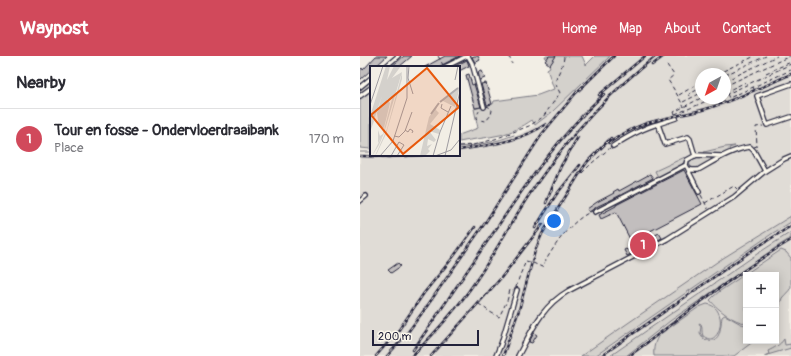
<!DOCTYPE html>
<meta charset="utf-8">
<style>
:root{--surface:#fff;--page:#f2f2f3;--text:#2b2b33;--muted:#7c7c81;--line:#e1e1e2;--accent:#d1495b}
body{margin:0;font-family:Pangolin,sans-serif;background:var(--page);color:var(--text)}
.controls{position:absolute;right:12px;bottom:12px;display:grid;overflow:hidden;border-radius:0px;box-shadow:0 2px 10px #0003}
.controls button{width:36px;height:36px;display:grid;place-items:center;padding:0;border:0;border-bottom:1px solid var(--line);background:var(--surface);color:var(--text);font:20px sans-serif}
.compass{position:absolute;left:335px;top:12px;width:36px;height:36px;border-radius:50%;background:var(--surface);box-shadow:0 2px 10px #0003;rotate:220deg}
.scale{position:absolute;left:12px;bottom:10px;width:107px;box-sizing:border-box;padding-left:4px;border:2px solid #22223b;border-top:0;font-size:11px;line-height:14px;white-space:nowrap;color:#22223b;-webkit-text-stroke:3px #fbf7ec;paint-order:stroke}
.you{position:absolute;left:194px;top:165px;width:14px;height:14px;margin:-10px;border:3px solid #fff;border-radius:50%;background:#1a73e8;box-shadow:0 0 0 6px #1a73e833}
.badge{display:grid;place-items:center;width:26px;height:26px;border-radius:50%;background:var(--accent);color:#fff;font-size:13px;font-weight:700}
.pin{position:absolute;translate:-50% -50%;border:2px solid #fff;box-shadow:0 1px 4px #0006}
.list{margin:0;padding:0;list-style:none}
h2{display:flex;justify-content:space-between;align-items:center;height:52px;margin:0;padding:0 16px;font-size:17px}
h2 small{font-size:13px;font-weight:400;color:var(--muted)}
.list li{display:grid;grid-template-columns:26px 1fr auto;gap:12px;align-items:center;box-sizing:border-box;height:60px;padding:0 16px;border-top:1px solid var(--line)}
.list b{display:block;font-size:15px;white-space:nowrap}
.list p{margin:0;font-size:13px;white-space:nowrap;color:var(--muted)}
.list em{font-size:13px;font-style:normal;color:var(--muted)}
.map{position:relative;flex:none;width:431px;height:300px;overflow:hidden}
header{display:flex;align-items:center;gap:24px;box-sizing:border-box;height:56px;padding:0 20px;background:var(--accent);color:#fff}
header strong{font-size:19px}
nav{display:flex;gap:22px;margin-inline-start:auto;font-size:14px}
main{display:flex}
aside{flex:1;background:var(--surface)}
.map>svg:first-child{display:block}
.built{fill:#e0dcd6;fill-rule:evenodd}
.green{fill:#d4d1cc;stroke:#7b7a84}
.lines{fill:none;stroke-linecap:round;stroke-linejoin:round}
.stream{stroke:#76747f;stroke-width:1}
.building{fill:#c2bebe;stroke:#22223b}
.minor-casing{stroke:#22223b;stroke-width:6}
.path{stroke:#22223b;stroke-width:1;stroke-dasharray:4 3;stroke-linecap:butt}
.minor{stroke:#fbf7ec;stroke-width:3.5}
.rail-casing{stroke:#22223b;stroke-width:2.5}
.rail{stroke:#fbf7ec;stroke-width:1;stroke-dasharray:3;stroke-linecap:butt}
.inset-river{fill:none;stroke:#aeabad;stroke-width:2}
.inset-road{fill:none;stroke:#9f9ca1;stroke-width:1}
.view{fill:#e8590c;fill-opacity:0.15;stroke:#e8590c;stroke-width:2}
.inset-edge{fill:none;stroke:#22223b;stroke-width:2}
</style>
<header>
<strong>Waypost</strong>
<nav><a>Home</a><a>Map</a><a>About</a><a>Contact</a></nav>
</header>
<main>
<aside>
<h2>Nearby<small></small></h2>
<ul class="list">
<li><span class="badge">1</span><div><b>Tour en fosse - Ondervloerdraaibank</b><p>Place</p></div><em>170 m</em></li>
</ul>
</aside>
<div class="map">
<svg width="431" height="300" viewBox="0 0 431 300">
<rect width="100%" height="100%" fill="#f2eee5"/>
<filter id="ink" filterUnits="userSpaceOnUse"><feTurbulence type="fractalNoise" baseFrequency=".025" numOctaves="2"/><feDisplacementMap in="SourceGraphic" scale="8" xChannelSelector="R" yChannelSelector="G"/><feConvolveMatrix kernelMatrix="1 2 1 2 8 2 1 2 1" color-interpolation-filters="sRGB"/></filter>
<g filter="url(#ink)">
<path class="built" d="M 250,0 L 431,0 L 431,300 L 0,300 L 0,98 L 11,98 L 11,99 L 99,99 L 99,91 L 138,85 L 160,78 L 175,69 L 192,56 ZM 341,18 L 365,18 L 365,42 L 341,42 ZM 386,219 L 416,219 L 416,285 L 386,285 Z"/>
<path class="green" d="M 185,0 L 222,0 L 226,9 L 235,0 L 250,0 L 192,56 L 175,69 L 172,64 C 162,71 152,76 140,79 C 127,82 113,83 99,86 L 99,79 L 118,72 L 114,53 L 133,48 L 134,45 L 178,39 L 194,33 L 187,13 L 190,11 Z
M 11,25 L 11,93 L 0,92 L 0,34 Z
M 375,90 L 369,92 L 370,96 L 364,99 L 346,99 L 344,96 L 365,91 Z
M 325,101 L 324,106 L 320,110 L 298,121 L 295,115 Z
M 338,101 L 350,101 L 351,102 L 351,105 L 337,113 L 332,113 L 329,107 L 330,105 Z
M 431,160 L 431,166 L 413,177 L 369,207 L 235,300 L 221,300 L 268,267 L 360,204 Z
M 431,176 L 431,182 L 415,192 L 310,265 L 266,300 L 250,300 L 397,198 Z
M 421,194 L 426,196 L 431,202 L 431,231 C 429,236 425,238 422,242 C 420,248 419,254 416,259 L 416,219 L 386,219 L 386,267 C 374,266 358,254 350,244 L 354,240 L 360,235 L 418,196 Z
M 347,248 C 367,251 362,284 349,283 C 346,282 345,281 343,280 C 341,276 343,271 341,268 L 339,267 L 341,271 L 340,277 L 344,283 C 361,289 360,273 362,261 L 363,260 L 365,259 L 381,268 L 386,269 L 386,285 L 394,285 L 374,300 L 294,300 C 293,292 295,285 299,279 L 339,251 Z
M 424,283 L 425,289 L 431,288 L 431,292 L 404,300 L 409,298 L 408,295 C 414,292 420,289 424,283 Z"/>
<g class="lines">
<path class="stream" d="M 99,91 C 118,89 136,86 154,79
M 0,96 L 11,96"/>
</g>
<path class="building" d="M 16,0 L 27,0 L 15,11 L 11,11 L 11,14 L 0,24 L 0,14 L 2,12 L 3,14 Z
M 44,0 L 52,0 L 39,11 L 31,11 Z
M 85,0 L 100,0 L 78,11 L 65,11 Z
M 114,0 L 118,0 L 120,4 L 115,7 L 112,1 Z
M 189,0 L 196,0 L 190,9 L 185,5 Z
M 107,4 L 109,10 L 99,15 L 99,11 L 93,11 Z
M 122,15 L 125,22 L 120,24 L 118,16 Z
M 109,18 L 112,29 L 114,28 L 121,51 L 115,52 L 106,19 Z
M 126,27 L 132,48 L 127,49 L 121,28 Z
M 324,114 L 342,148 L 271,185 L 256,156 L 241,163 L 239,159 L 256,150 L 256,149 Z
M 290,118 L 293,122 L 253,143 L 238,150 L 229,156 L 227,153 L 237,146 L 254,137 L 253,136 L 258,133 L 259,135 Z
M 299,177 L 302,182 L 267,200 L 264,194 L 266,193 L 267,194 Z
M 38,207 L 41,210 L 31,217 L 28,214 Z
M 174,277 L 177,279 L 172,287 L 169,286 Z"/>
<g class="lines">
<g class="minor-casing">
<path id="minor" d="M 108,0 L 112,7 L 124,51
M 25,11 L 38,0
M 85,11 L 107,0
M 431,28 L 397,40 L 407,69 L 431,61
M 0,31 L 11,22
M 0,40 L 11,32
M 316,62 L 298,68 L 305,88 L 328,81 L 330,83 L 335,100
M 253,90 C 267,81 282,72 298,68
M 326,109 L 328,113 L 332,114 L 338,114 C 354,105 372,93 390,91 L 394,95 L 405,115
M 326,109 L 327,104 L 336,99 L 362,100
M 328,113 L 330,118 L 339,136
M 0,145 L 6,140
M 235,156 L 326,109
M 136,300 L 141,288 L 157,234
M 158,300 C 172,274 182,250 208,235 L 307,183 L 374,141 L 405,115 L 424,103 L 431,100"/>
</g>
<path class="path" d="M 78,0 L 83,9
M 149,0 L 152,8
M 307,9 L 314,19 L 308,24 L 315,35 L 324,51
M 406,17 L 431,6
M 357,18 L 395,0
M 365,19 L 406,0
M 365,25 L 417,0
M 365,30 L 430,0
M 393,31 L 396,37
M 365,36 L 386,26
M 367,38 L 369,42 L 431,14
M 319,39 L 341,26
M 365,39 L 431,8
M 330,40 L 329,38 L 341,32
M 350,44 L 350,46 L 358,42
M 323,46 L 341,37
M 126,50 L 129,51 L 132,54 L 131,59 L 126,65 L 119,64 L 117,62 C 117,57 120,52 126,50 Z
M 315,58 L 333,51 L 353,42
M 315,58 L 314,56 L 341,42
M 99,90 L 113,89 L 135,83 L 169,70 L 183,61 L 200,37 L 195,27 C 197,18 204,9 204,0
M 394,91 L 397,90 L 396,71 L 403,70
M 222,117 L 232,107 L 250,92
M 341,139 L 348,153
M 345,147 L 374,130 L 377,133
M 156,231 L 160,219 L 166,205 L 173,207 L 182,211 C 194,190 209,166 232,155
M 119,248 L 130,256 L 139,261 L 147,245 L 150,234 L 153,235"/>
<use href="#minor" class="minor"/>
<g class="rail-casing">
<path id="rail" d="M 292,9 L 304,0
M 239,39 L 259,22 L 285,0
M 249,87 C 264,76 283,67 302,63 C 317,59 334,57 349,52 C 378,43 404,30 431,18
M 99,94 C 129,89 160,86 186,68
M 0,100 L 29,101 L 63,99
M 186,147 L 201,110 L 218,81
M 175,172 L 196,139 L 220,109
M 53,294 C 81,254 108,213 136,173 C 168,125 201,78 244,38
M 16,300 L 38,275 L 64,237 L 94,200 L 115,171
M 27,300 L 45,280 L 65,253 L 125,167 L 182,78 L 216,37 L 254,0
M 52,300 C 75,277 97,253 115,226 C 138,193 156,156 180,123 C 212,77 251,35 296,0
M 71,300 L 141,222 L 183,168
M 143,300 L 159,254 L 175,195 L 182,178 L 209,135 L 223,112 L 228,105 L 251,82
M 241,300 L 394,193 L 431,170
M 269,300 C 322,261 374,218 431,184"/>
</g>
<use href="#rail" class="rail"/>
</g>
</g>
<g transform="translate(10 10)">
<rect width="90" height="90" fill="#f2eee5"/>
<path d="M 16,0 L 20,0 L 17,14 L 24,0 L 31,0 L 22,12 L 32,6 L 14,67 L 9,79 L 2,90 L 12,70 L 8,77 L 8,64 L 10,70 L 13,68 L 22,33 L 17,33 L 20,37 L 14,62 L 9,61 L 7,47 L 12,30 L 5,51 L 2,52 L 4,55 L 0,66 L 1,47 ZM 32,7 L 32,13 L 16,68 L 7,87 L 5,90 L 17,63 ZM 90,20 L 85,41 L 73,35 L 73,34 ZM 67,40 L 66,44 L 69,47 L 60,58 L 70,64 L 69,68 L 59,65 L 66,74 L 64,76 L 58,73 L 57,80 L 62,78 L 58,83 L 60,85 L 55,90 L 50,90 L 59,51 Z" fill="#d4d1cc"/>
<path class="inset-river" d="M 70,36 L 88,22M 61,48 L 69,37"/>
<path class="inset-road" d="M 38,12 L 43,28M 38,12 L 39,0M 85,14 L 88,0M 72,38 L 71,42 L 78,46M 0,39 L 13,0M 35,64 L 38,66 L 40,63 L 43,65 L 42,67M 24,70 L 29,71 L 35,65 L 42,46M 10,90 L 23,75 L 37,32 L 37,0M 21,90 L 29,76 L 34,79 L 27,90M 63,90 L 70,66 L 81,40M 65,90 L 81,84 L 90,73M 75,90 L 90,25"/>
<path class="view" d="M 57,2 L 89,41 L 33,88 L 1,49 Z"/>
<rect width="90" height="90" class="inset-edge"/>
</g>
</svg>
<div class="controls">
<button>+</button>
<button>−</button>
</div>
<svg class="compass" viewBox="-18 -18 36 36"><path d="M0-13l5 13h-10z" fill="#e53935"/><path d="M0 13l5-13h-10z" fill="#7c7c81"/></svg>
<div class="scale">200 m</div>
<div class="you"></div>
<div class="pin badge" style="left:283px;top:189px">1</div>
</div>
</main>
